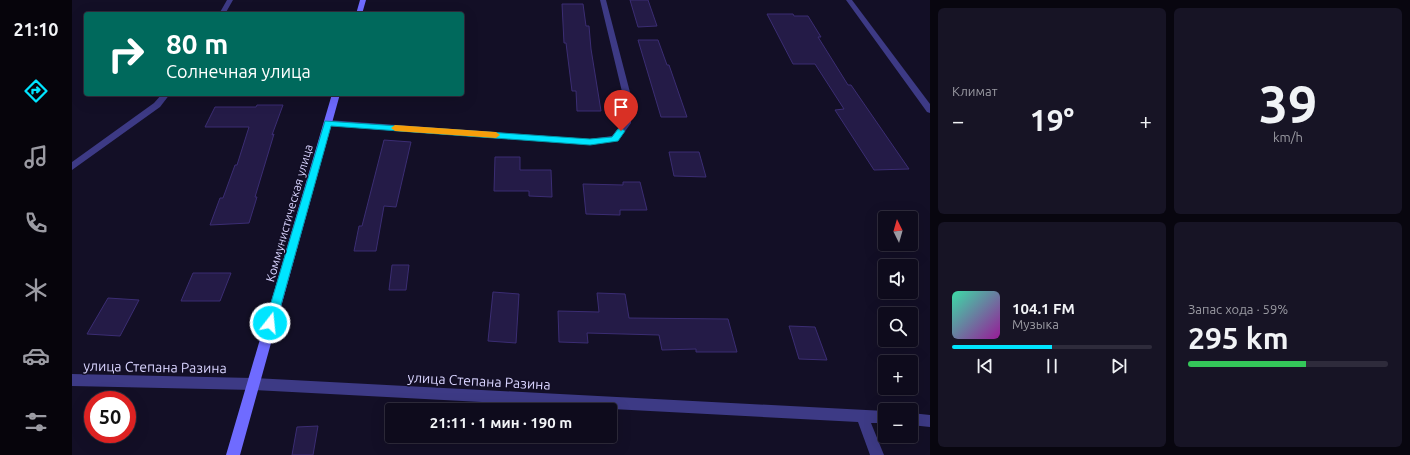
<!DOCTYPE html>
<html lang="ru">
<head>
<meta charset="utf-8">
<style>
	body { margin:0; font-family:Ubuntu,sans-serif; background:#171425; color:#f1f3f6; height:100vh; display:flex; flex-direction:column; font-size:15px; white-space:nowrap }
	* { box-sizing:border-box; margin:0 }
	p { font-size:13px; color:#9b9ba3 }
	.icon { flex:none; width:22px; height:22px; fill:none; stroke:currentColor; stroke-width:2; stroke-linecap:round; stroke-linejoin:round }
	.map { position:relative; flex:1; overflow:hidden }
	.details { display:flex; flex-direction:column; gap:8px; padding:8px; background:#08060f; width:480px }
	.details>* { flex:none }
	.guide { position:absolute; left:12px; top:12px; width:380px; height:84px; border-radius:4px; box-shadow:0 4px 16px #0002,0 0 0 1px #2e2b3b; background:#00695c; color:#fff; overflow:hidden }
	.needle { width:26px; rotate:355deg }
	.fabs { position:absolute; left:806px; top:211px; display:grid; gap:8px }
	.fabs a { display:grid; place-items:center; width:40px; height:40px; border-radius:4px; background:#0e0b1c; box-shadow:0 4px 16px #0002,0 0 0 1px #2e2b3b; font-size:20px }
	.speed { position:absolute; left:12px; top:391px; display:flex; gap:8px; font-size:20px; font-weight:700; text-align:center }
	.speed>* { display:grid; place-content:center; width:52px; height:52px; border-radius:50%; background:#0e0b1c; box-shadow:0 4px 16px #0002,0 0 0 1px #2e2b3b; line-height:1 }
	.speed .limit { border:6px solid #d22; background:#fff; color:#111 }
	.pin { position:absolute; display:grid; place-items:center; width:34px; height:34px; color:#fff; margin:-41px -17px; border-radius:50% 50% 50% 0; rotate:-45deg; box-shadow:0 0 4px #0007 }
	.pin .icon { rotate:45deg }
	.me { position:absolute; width:44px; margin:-22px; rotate:16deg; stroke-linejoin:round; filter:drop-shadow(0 0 3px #0008) }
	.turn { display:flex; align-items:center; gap:14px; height:84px; padding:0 16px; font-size:18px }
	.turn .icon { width:52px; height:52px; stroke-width:2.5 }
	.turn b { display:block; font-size:28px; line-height:34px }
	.big { font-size:30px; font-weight:700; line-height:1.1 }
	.details .tile { flex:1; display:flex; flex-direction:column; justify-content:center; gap:6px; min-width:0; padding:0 14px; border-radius:6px; background:#171425 }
	.details .dial { align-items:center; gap:0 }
	.dial b { font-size:52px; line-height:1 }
	.song { display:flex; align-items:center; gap:12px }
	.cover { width:48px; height:48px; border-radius:6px; background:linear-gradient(135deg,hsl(160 70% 55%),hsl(300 70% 35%)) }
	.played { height:4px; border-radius:2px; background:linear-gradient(90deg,#00e5ff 50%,#2e2b3b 50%) }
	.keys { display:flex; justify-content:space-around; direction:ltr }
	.heat { display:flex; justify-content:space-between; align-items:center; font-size:22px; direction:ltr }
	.charge { height:6px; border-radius:3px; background:linear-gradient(90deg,#34c759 59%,#2e2b3b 0) }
	.details .tiles { flex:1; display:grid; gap:8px; grid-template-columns:repeat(2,1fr) }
	.trip { position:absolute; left:313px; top:403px; width:232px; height:40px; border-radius:4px; background:#0e0b1c; box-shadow:0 4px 16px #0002,0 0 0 1px #2e2b3b; font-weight:700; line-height:40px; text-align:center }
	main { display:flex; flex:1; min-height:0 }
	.menu { display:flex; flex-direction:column; width:72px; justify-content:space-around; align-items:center; background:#06040b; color:#9b9ba3 }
	.menu .icon { width:28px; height:28px }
	.menu .selected { color:#00e5ff }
	.menu b { font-size:18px; color:#f1f3f6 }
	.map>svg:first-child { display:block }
</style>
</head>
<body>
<main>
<nav class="menu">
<b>21:10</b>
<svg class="icon selected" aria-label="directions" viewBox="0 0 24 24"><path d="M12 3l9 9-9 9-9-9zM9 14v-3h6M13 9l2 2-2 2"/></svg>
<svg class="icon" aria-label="music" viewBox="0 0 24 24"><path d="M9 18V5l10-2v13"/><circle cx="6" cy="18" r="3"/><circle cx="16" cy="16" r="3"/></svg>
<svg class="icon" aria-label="phone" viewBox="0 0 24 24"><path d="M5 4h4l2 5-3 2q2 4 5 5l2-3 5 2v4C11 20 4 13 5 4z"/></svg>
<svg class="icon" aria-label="climate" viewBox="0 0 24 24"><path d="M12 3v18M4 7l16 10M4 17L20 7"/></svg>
<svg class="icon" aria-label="car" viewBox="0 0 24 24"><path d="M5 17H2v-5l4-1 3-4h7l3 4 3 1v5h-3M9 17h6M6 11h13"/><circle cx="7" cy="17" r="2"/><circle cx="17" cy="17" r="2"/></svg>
<svg class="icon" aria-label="filters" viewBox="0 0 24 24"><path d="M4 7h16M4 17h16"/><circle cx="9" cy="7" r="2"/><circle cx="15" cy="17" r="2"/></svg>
</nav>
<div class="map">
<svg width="858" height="455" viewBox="0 0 858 455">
	<rect width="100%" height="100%" fill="#130f26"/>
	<path fill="#241b47" stroke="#3b2d73" d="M 558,0 L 576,0 L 585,26 L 566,27 Z
		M 490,4 L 511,4 L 514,26 L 517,26 L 519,49 L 529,111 L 505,111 L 504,91 L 500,91 L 494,43 L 492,43 Z
		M 695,14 L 721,14 L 722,16 L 736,16 L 749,37 L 746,37 L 776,85 L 779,85 L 837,169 L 802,170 L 763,110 L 772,109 L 743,64 L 721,64 Z
		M 566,40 L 586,40 L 595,65 L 597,65 L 615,117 L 589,117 Z
		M 185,105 L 211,105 L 200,135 L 202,134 L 183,197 L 185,197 L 177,223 L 138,225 L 148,198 L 151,198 L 163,165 L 165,165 L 177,127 L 133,127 L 143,107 L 184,107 Z
		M 312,140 L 339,142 L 324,207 L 312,206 L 304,251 L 282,251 L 287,226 L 290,226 Z
		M 597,152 L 627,152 L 634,177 L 602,176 Z
		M 423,157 L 448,157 L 448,170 L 479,170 L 480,197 L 457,196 L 457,191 L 422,191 Z
		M 551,182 L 568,182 L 575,210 L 548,210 L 548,215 L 514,214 L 511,184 L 551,185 Z
		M 320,265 L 337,265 L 334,290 L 317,290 Z
		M 121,273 L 159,273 L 148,301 L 109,301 Z
		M 421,292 L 447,294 L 444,343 L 416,341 Z
		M 525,293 L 553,294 L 557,318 L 656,319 L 665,352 L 624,352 L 624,349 L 590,350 L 587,335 L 515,333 L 516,343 L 487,342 L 486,311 L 527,312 Z
		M 36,298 L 67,300 L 48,336 L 15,334 Z
		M 717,326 L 743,327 L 755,360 L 727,359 Z
		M 246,426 L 241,455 L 220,455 L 225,427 Z"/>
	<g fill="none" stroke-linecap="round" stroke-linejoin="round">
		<path fill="#3d3a85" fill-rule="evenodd" d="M 155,0 L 161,0 L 153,14 L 147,14 Z
			M 528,0 L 534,0 L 560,100 L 559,123 L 546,141 L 517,145 L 256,126 L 252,123 L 256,120 L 517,139 L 540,136 L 551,122 L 552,100 Z
			M 774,0 L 780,0 L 858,104 L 858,113 L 855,112 Z
			M 90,94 L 98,94 L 88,107 L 0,170 L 0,162 L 82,103 Z
			M 0,374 L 181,378 L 813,411 L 813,423 L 799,423 L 812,455 L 798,455 L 786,422 L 181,390 L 0,386 Z
			M 839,413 L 858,415 L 858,427 L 839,425 Z"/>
		<path fill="#6f6bff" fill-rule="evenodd" d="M 288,0 L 294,0 L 290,14 L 284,14 Z
			M 260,94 L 268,94 L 168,455 L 154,455 Z"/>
	</g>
	<path fill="#00e5ff" stroke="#0095a6" d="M 253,121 L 518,139 L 540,137 L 546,129 L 549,128 L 553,131 L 546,141 L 518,145 L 259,126 L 204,323 L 202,327 L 198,328 L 195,327 L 193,323 Z"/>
	<path fill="#f59e0b" d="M 323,125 L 424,132 L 428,135 L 424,138 L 323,131 L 319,128 Z"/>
	<g text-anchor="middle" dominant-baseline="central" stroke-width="3" stroke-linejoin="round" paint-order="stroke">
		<g font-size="12" fill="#d9d4ff" stroke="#130f26">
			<text transform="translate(217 213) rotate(-74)">Коммунистическая улица</text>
		</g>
		<g font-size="14" fill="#d9d4ff" stroke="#130f26">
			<text transform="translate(83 367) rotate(1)">улица Степана Разина</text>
			<text transform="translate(407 381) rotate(3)">улица Степана Разина</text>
		</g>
	</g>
</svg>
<div class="fabs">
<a><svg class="needle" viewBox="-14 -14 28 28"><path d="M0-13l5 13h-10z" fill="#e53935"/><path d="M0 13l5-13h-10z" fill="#9b9ba3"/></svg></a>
<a><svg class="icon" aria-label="sound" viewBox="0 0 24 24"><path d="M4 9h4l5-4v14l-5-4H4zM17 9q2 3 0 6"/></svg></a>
<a><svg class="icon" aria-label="search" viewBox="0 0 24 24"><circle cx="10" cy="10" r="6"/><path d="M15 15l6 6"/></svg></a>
<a>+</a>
<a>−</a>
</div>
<div class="speed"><div class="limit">50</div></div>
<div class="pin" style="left:549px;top:131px;background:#d93025"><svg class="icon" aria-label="arrive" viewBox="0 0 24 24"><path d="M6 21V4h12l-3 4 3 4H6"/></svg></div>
<svg class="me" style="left:198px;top:323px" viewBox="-20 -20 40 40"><circle r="17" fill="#00e5ff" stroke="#fff" stroke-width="3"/><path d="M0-11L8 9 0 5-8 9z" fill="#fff"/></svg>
<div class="trip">21:11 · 1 мин · 190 m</div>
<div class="guide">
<div class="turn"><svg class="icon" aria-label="right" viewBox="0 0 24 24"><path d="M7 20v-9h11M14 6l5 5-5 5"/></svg><div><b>80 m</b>Солнечная улица</div></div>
</div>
</div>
<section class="details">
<div class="tiles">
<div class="tile"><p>Климат</p>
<div class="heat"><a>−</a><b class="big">19°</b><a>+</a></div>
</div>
<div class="tile dial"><b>39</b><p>km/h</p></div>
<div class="tile">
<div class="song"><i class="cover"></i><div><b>104.1 FM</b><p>Музыка</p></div></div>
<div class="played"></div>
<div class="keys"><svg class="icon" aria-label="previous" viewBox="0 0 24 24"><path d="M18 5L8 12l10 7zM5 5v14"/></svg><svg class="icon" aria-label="pause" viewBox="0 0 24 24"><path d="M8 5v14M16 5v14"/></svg><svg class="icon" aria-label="next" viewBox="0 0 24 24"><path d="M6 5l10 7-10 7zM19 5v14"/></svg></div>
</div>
<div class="tile"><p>Запас хода · 59%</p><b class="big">295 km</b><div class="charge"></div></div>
</div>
</section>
</main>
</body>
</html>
